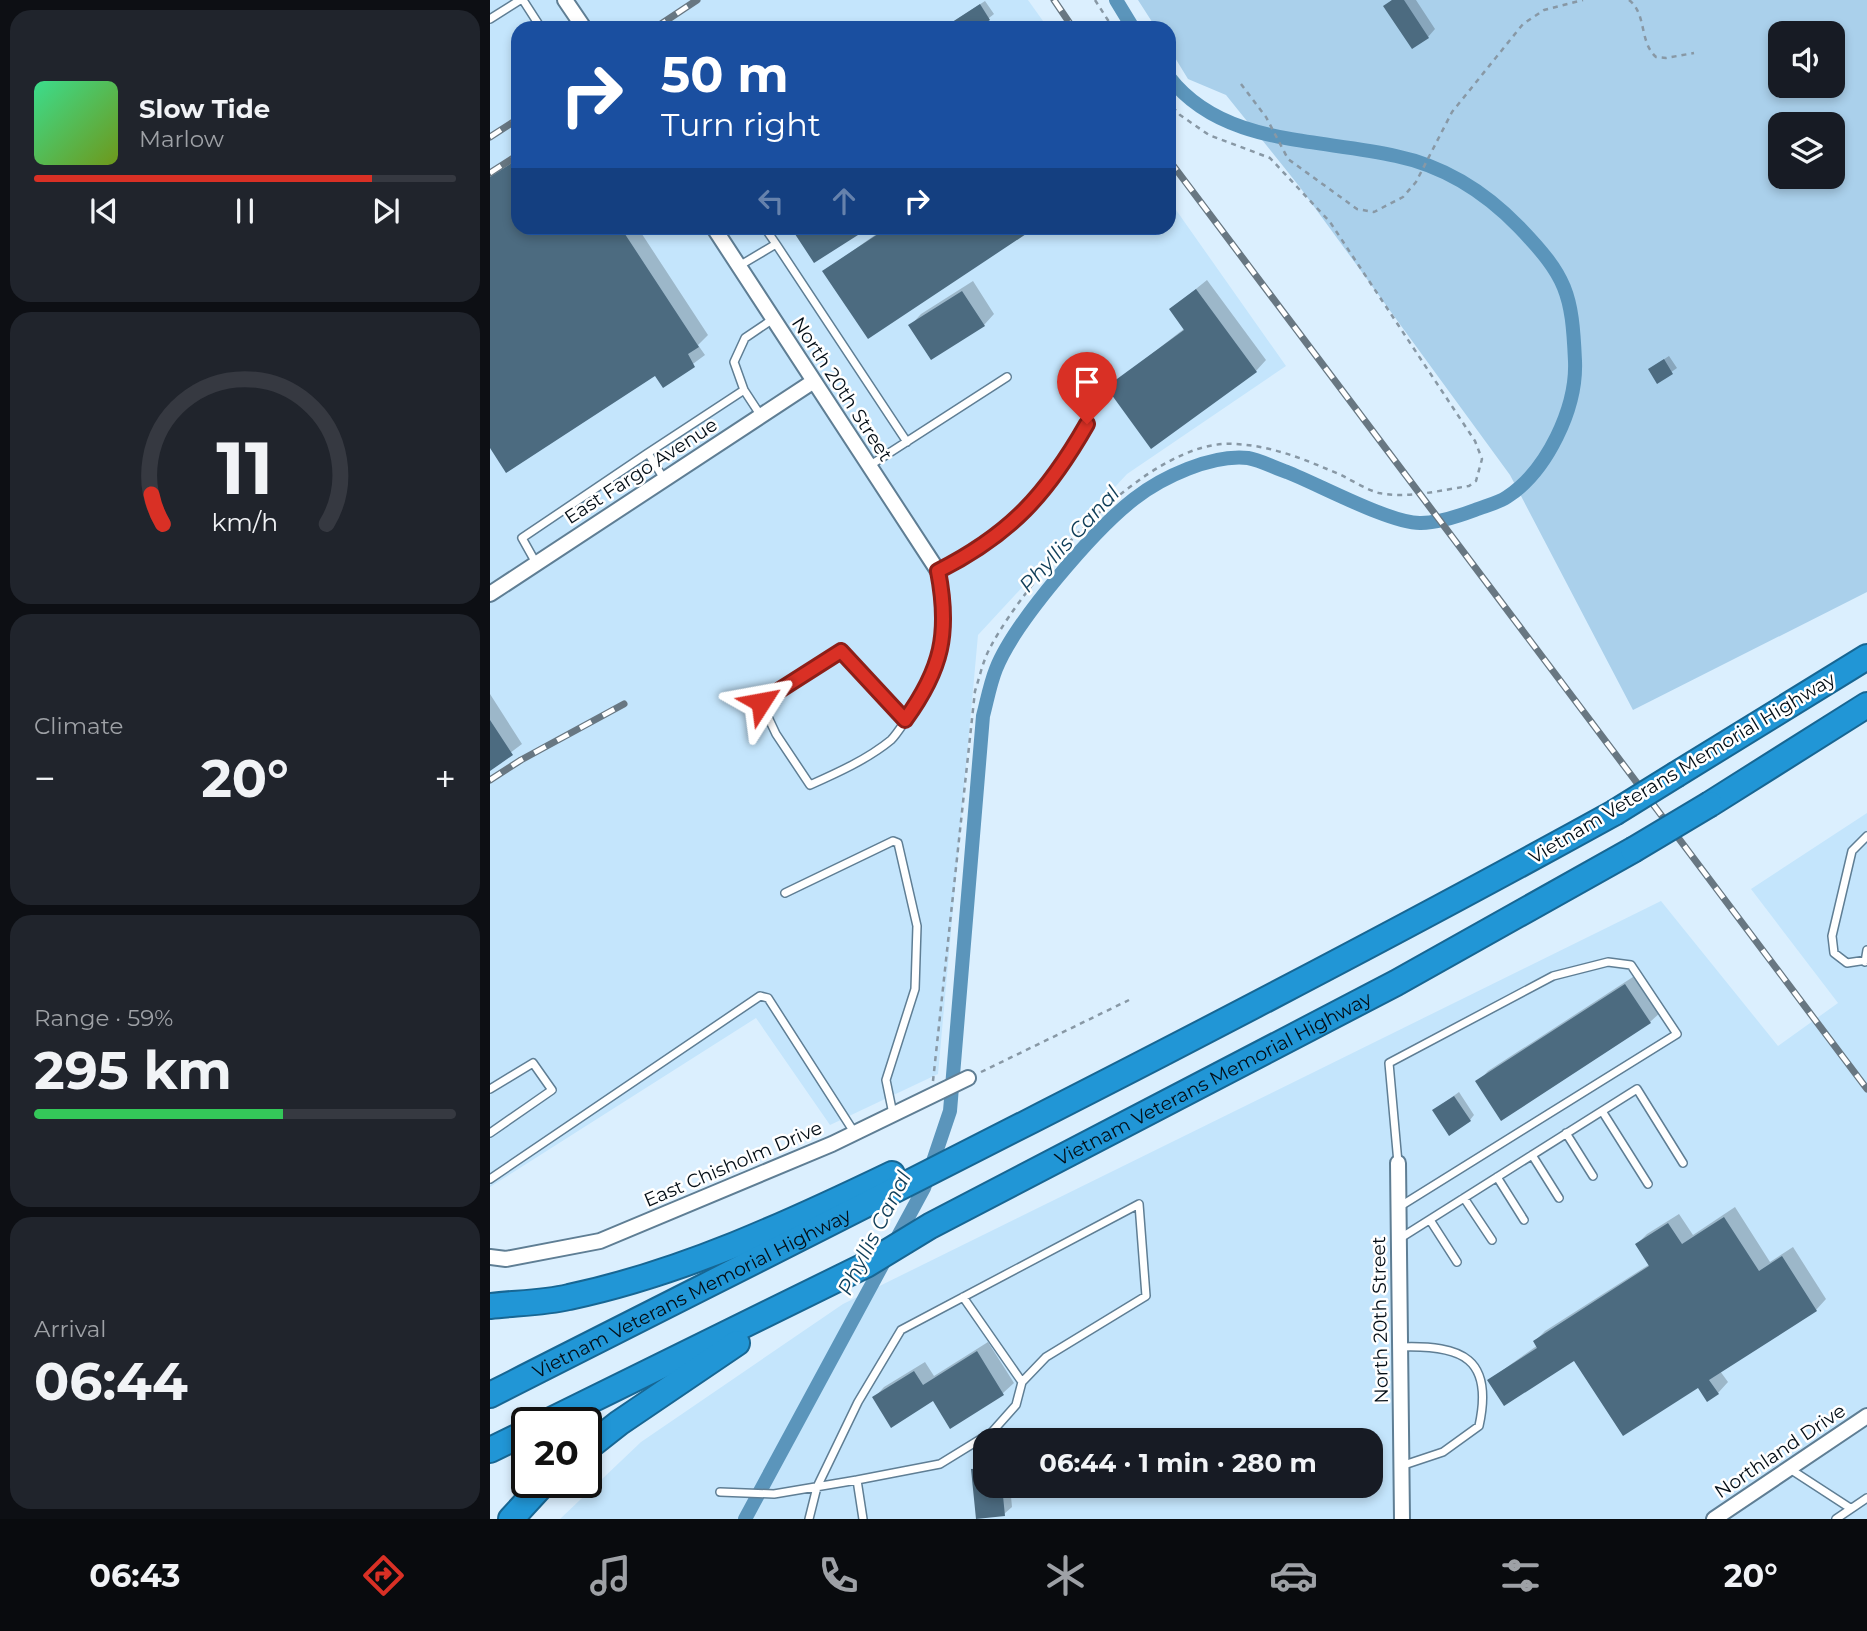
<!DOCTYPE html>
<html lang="en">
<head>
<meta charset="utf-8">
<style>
	body { margin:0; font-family:Montserrat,sans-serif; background:#20242c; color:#f1f3f6; height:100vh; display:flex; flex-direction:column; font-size:26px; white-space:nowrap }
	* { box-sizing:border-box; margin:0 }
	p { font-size:23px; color:#9ea1a6 }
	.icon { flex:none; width:38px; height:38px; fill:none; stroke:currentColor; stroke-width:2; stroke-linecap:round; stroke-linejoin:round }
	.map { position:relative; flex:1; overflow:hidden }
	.sheet { display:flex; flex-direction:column; gap:10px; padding:10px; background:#0d0f14; width:490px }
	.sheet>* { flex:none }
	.banner { position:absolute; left:21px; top:21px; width:665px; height:214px; border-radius:21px; box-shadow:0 4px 10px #0003; background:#1a4fa0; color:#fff; overflow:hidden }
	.controls { position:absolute; left:1278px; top:21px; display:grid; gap:14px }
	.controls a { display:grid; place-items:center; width:77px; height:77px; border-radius:14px; background:#171b24; box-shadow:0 4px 10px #0003; font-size:35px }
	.speed { position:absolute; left:21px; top:1407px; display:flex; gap:14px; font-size:35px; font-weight:700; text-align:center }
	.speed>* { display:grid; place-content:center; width:91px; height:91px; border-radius:50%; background:#171b24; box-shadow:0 4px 10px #0003; line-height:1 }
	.speed .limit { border:4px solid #111; border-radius:10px; background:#fff; color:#111 }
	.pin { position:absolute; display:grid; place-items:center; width:60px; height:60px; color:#fff; margin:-72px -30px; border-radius:50% 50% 50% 0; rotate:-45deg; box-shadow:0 0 7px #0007 }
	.pin .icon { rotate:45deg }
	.me { position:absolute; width:77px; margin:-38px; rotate:56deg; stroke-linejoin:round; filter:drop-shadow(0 0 5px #0008) }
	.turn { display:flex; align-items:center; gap:24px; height:147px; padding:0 35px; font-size:32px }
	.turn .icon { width:91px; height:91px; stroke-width:2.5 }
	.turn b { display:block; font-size:49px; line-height:60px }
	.lanes { display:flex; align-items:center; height:66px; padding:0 35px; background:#0003; justify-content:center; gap:35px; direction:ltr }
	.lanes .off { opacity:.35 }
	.big { font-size:52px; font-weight:700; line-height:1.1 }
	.sheet .tile { flex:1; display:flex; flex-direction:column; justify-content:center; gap:10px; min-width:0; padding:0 24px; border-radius:21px; background:#20242c }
	.sheet .dial { align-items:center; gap:0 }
	.dial svg { height:182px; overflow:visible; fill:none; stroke:#363941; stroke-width:7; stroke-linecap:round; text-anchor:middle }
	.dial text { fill:#f1f3f6; stroke:none }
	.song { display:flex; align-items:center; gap:21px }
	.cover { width:84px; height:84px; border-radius:10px; background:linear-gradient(135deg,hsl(150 70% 55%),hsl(80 70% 35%)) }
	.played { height:7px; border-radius:4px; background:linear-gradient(90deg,#d93025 80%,#363941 80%) }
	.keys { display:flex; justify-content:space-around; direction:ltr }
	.heat { display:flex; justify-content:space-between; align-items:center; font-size:38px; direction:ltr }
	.charge { height:10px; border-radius:5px; background:linear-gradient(90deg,#34c759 59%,#363941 0) }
	.trip { position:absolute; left:483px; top:1428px; width:410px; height:70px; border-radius:21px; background:#171b24; box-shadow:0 4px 10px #0003; font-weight:700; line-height:70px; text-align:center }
	.tabs { display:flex; height:112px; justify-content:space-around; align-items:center; background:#090b0e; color:#9ea1a6 }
	.tabs .icon { width:49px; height:49px }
	.tabs .selected { color:#d93025 }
	.tabs b { font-size:32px; color:#f1f3f6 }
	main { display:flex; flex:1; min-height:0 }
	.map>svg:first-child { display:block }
</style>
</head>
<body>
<main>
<section class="sheet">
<div class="tile">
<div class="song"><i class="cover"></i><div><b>Slow Tide</b><p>Marlow</p></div></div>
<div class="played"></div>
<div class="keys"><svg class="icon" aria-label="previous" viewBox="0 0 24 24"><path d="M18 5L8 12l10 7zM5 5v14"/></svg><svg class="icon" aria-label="pause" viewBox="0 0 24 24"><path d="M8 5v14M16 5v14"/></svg><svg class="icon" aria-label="next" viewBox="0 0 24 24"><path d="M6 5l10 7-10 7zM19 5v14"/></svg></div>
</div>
<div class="tile dial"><svg viewBox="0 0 100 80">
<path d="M14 69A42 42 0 1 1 86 69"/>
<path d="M14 69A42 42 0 0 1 9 56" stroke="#d93025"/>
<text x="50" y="56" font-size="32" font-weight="700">11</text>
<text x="50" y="72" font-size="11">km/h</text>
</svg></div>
<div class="tile"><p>Climate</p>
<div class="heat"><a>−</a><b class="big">20°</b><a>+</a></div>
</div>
<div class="tile"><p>Range · 59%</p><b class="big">295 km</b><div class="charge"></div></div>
<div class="tile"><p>Arrival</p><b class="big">06:44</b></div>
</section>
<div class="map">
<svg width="1377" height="1519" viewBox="0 0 1377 1519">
	<rect width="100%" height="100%" fill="#dbeffe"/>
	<path fill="#c4e5fc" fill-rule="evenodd" d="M 0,0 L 538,0 L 558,28 L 28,28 L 28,228 L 679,228 L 679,200 L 796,366 L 637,474 L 488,635 L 448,1074 L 340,1125 L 266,1018 L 0,1187 Z
		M 1377,813 L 1377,1519 L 70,1519 L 151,1442 L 353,1304 L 1171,901 L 1288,1046 L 1348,1003 L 1261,889 ZM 495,1440 L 880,1440 L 880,1486 L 495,1486 Z"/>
	<path fill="#aad0eb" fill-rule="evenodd" d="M 648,0 L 1377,0 L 1377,592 L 1143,710 L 1020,475 L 809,186 L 736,95 L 698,79 L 679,48 L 679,28 L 666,28 ZM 1290,33 L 1342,33 L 1342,86 L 1290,86 ZM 1290,124 L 1342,124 L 1342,177 L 1290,177 Z"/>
	<path fill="#0003" d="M 902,0 L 926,0 L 945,29 L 938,37 L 895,6 Z
		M 495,1 L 504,14 L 499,18 L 485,28 L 461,23 Z
		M 28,157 L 28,228 L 148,228 L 218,335 L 208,345 L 215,355 L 173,386 L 165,374 L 0,445 L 0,175 Z
		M 303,228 L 376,228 L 325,261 Z
		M 395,228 L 542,228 L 378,337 L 334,271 Z
		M 717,280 L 776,360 L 766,371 L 618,388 L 695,328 L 681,309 Z
		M 483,281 L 504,314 L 494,325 L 421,325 L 431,314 Z
		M 1179,356 L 1187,368 L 1167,382 L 1165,365 Z
		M 0,694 L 32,744 L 0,768 Z
		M 1146,975 L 1171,1012 L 1160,1022 L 988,1082 L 998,1071 Z
		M 969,1092 L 984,1115 L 980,1120 L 944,1110 Z
		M 1245,1207 L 1280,1262 L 1303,1247 L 1336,1299 L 1326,1310 L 1230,1371 L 1238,1382 L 1228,1393 L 1209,1385 L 1085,1358 L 999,1380 L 1048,1345 L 1045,1341 L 1055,1331 L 1160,1264 L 1147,1244 L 1157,1234 L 1189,1214 L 1203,1235 Z
		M 498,1342 L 524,1383 L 513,1393 L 461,1426 L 444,1399 L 384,1398 L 394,1387 L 435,1362 L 444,1376 Z
		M 490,1462 L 495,1462 L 495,1486 L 520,1486 L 522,1507 L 514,1514 L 482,1470 Z
		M 784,1486 L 863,1486 L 858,1491 L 784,1492 Z"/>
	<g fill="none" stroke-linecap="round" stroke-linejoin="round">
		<path stroke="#5b95bb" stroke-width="14" d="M 626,0 L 643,28
			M 255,1519 L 434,1188 L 460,1111 L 493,716 C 497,701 500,684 506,669 C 524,623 604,530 644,499 C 672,477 722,454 758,458 C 770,460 785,468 797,472 C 828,484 901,524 931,523 C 949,523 969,516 985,510 C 995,506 1008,503 1017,497 C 1057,471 1087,408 1085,361 C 1082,293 1077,277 1029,227 C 995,192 954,166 906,156 C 828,138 732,146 679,77"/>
	</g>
	<path fill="#4c6b80" d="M 902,0 L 914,0 L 939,38 L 922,49 L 893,6 Z
		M 490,4 L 500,20 L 488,28 L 453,28 Z
		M 28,159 L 28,228 L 131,228 L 209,347 L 198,354 L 205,367 L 173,388 L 165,376 L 16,473 L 0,448 L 0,177 Z
		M 301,228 L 379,228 L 324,263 Z
		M 397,228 L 545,228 L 378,339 L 332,271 Z
		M 706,289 L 767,372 L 661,449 L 616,387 L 694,330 L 679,309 Z
		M 472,291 L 495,326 L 441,360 L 418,325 Z
		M 1174,359 L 1183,374 L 1167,384 L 1158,369 Z
		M 0,720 L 23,755 L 0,771 Z
		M 1135,984 L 1161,1023 L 1011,1121 L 985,1081 Z
		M 964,1096 L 981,1121 L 959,1136 L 942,1110 Z
		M 1234,1217 L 1269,1271 L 1292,1256 L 1327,1311 L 1219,1380 L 1229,1394 L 1217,1402 L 1208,1388 L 1133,1436 L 1084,1361 L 1014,1406 L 997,1380 L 1047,1348 L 1043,1341 L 1159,1266 L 1145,1244 L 1178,1223 L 1192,1244 Z
		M 487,1351 L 514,1395 L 460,1429 L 443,1401 L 401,1428 L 382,1397 L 424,1371 L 433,1385 Z
		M 495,1468 L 495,1486 L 512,1486 L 515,1516 L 486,1519 L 481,1469 Z
		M 782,1486 L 858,1486 L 858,1493 L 782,1494 Z"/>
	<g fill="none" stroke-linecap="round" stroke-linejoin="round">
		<g stroke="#5f7e94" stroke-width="10">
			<path id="service" d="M 33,0 L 51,28
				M 0,19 L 30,0
				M 275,228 L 286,244
				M 249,266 L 286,244 L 417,442
				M 254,390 L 244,362 L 255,338 L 283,319
				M 379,466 L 517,377
				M 174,479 L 158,453 L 254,390 L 271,416
				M 46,563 L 32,538 L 158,453
				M 415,720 L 351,651 L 271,702 L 286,734 L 320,785 C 347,773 378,759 401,740 C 408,733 414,722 420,714 C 453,667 459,626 448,571 L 514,532 L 571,469 L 597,424
				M 1377,836 L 1362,851 L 1342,936 L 1344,953 L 1357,963 L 1377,960
				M 295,893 L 403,841 L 408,843 L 427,926 L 425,989 L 396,1080 L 403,1114
				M 1375,962 L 1377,950
				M 0,1089 L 43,1063 L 62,1090 L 0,1133
				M 1112,1111 L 1158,1184
				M 1076,1133 L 1103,1176
				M 1042,1155 L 1069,1198
				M 908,1163 L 899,1063 L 1063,976 L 1118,962 L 1141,965 L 1187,1034 L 909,1207
				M 1007,1177 L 1034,1220
				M 0,1179 L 270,996 L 278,998 L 364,1132
				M 974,1198 L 1002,1240
				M 940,1220 L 967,1262
				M 909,1239 L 1147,1089 L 1193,1163
				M 473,1297 L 532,1382
				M 911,1347 C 972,1345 1004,1358 989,1426 L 953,1452 L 911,1466
				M 1300,1469 L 1360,1508
				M 230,1492 L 284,1494 L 367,1480 L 373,1519
				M 319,1519 L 327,1487 L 368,1402 L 411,1330 L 649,1204 L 656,1296 L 556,1357 L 532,1382 L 526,1405 L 502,1432 L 450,1464 L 367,1480
				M 1346,1519 L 1377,1498"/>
		</g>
		<g stroke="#5f7e94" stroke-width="18">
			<path id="minor" d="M 75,0 L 94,28
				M 224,228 L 448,571
				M 0,594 L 324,381
				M 908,1163 L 912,1519
				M 0,1257 L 16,1259 L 110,1241 L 342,1144 L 478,1078
				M 1224,1519 L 1377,1416"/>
		</g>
		<g stroke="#176693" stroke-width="28">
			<g id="motorway">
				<path d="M 1187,774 L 1377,657"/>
				<path d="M 1220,804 L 1377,705"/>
				<path d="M 0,1306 C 26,1303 54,1303 79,1297 C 192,1273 300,1223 402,1174"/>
				<path id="s1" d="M 0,1395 C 376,1204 754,1017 1124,813"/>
				<path id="s2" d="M 55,1423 L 376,1265 L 440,1226 L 906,983 L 1143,850"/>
				<path d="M 96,1449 L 129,1423 L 247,1343"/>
				<path d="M 0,1450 L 37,1432"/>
				<path d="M 21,1519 L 55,1482"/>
			</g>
		</g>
		<path stroke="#8898a5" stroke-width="2.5" stroke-dasharray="5 5" stroke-linecap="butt" d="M 605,0 L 623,28
			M 1139,0 C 1157,14 1149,42 1166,57 L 1176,58 L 1204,53
			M 751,84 L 776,117 L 798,159 L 867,209 L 884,212 L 913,197 L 926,182 L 962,112 L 1033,24 L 1054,10 L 1093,0
			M 491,1072 L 639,1000
			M 443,1081 L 485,691 C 490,676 493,660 501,646 C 538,577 660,437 745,444 C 784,446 816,460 851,475 C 863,481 877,490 889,493 C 917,499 952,490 979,486 L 986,481 L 992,459 L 985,441 L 840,222 L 780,158 L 719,135 L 690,115 L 679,103"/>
		<use href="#service" stroke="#fff" stroke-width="7"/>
		<use href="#minor" stroke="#fff" stroke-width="14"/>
		<use href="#motorway" stroke="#2196d6" stroke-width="24"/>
		<g stroke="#687782" stroke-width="7">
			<path id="rail" d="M 564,0 L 583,28
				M 165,28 L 207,0
				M 0,137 L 28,119
				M 679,160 L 1377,1089
				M 0,173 L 28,155
				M 0,780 L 31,760 L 134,704"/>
		</g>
		<use href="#rail" stroke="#fff" stroke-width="4.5" stroke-dasharray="13" stroke-linecap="butt"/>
		<g stroke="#176693" stroke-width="28" stroke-linecap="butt">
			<path id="motorway-bridge" d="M 1124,813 L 1187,774
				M 1143,850 L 1220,804"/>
		</g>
		<use href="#motorway-bridge" stroke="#2196d6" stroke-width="24"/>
	</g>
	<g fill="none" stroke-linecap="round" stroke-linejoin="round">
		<g stroke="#8d1f18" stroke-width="18">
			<path id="route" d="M 271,702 L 351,651 L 415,720 C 452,669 460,633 448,571 C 521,534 557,494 597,424"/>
		</g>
		<use href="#route" stroke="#d93025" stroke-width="12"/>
	</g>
	<g text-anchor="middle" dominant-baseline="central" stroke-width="5" stroke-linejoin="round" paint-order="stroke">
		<g font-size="19" fill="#040e16" stroke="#fff">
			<text transform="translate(352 389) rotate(57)">North 20th Street</text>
			<text transform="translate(151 471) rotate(-33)">East Fargo Avenue</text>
			<text transform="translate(1192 768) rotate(-31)">Vietnam Veterans Memorial Highway</text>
			<text stroke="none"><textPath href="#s2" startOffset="752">Vietnam Veterans Memorial Highway</textPath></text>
			<text transform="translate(243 1164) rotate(-23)">East Chisholm Drive</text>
			<text stroke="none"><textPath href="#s1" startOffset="226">Vietnam Veterans Memorial Highway</textPath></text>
			<text transform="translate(890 1320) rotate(-91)">North 20th Street</text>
			<text transform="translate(1290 1451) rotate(-34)">Northland Drive</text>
		</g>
		<g font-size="21" font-style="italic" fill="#0e3d58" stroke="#fff">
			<text transform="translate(579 539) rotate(-47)">Phyllis Canal</text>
			<text transform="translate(384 1233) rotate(-63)">Phyllis Canal</text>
		</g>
	</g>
</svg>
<div class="controls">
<a><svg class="icon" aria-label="sound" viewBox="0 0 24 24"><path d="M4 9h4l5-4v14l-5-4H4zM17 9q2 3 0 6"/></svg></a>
<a><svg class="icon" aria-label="layers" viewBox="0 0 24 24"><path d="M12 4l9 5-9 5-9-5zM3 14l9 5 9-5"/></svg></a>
</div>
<div class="speed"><div class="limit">20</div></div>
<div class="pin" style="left:597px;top:424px;background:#d93025"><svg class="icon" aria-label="arrive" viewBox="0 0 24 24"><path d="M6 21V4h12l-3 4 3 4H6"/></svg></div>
<svg class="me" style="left:271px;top:702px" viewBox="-20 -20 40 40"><path d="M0-17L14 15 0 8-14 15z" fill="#d93025" stroke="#fff" stroke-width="4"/></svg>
<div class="trip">06:44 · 1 min · 280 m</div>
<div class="banner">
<div class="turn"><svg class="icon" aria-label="right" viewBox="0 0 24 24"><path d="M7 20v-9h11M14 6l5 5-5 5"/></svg><div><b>50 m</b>Turn right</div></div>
<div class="lanes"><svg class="icon off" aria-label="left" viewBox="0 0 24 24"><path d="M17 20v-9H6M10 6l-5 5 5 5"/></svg><svg class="icon off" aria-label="ahead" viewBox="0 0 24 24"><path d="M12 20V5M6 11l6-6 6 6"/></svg><svg class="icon" aria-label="right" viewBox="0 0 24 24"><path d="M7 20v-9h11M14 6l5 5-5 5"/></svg></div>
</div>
</div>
</main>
<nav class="tabs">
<b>06:43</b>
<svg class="icon selected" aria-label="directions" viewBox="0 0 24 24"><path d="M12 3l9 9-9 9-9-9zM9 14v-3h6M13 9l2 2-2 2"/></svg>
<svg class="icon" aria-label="music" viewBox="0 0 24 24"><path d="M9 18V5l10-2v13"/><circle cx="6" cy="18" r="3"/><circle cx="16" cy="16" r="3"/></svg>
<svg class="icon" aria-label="phone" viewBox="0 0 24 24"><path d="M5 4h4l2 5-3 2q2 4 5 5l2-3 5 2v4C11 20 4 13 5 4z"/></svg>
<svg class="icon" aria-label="climate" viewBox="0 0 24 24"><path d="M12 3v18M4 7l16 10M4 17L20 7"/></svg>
<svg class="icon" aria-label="car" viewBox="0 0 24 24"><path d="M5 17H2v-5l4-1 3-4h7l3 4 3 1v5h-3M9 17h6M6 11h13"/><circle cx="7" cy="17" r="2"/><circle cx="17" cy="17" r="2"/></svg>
<svg class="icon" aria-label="filters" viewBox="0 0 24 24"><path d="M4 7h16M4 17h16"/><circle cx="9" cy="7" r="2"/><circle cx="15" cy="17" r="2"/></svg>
<b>20°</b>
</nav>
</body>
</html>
